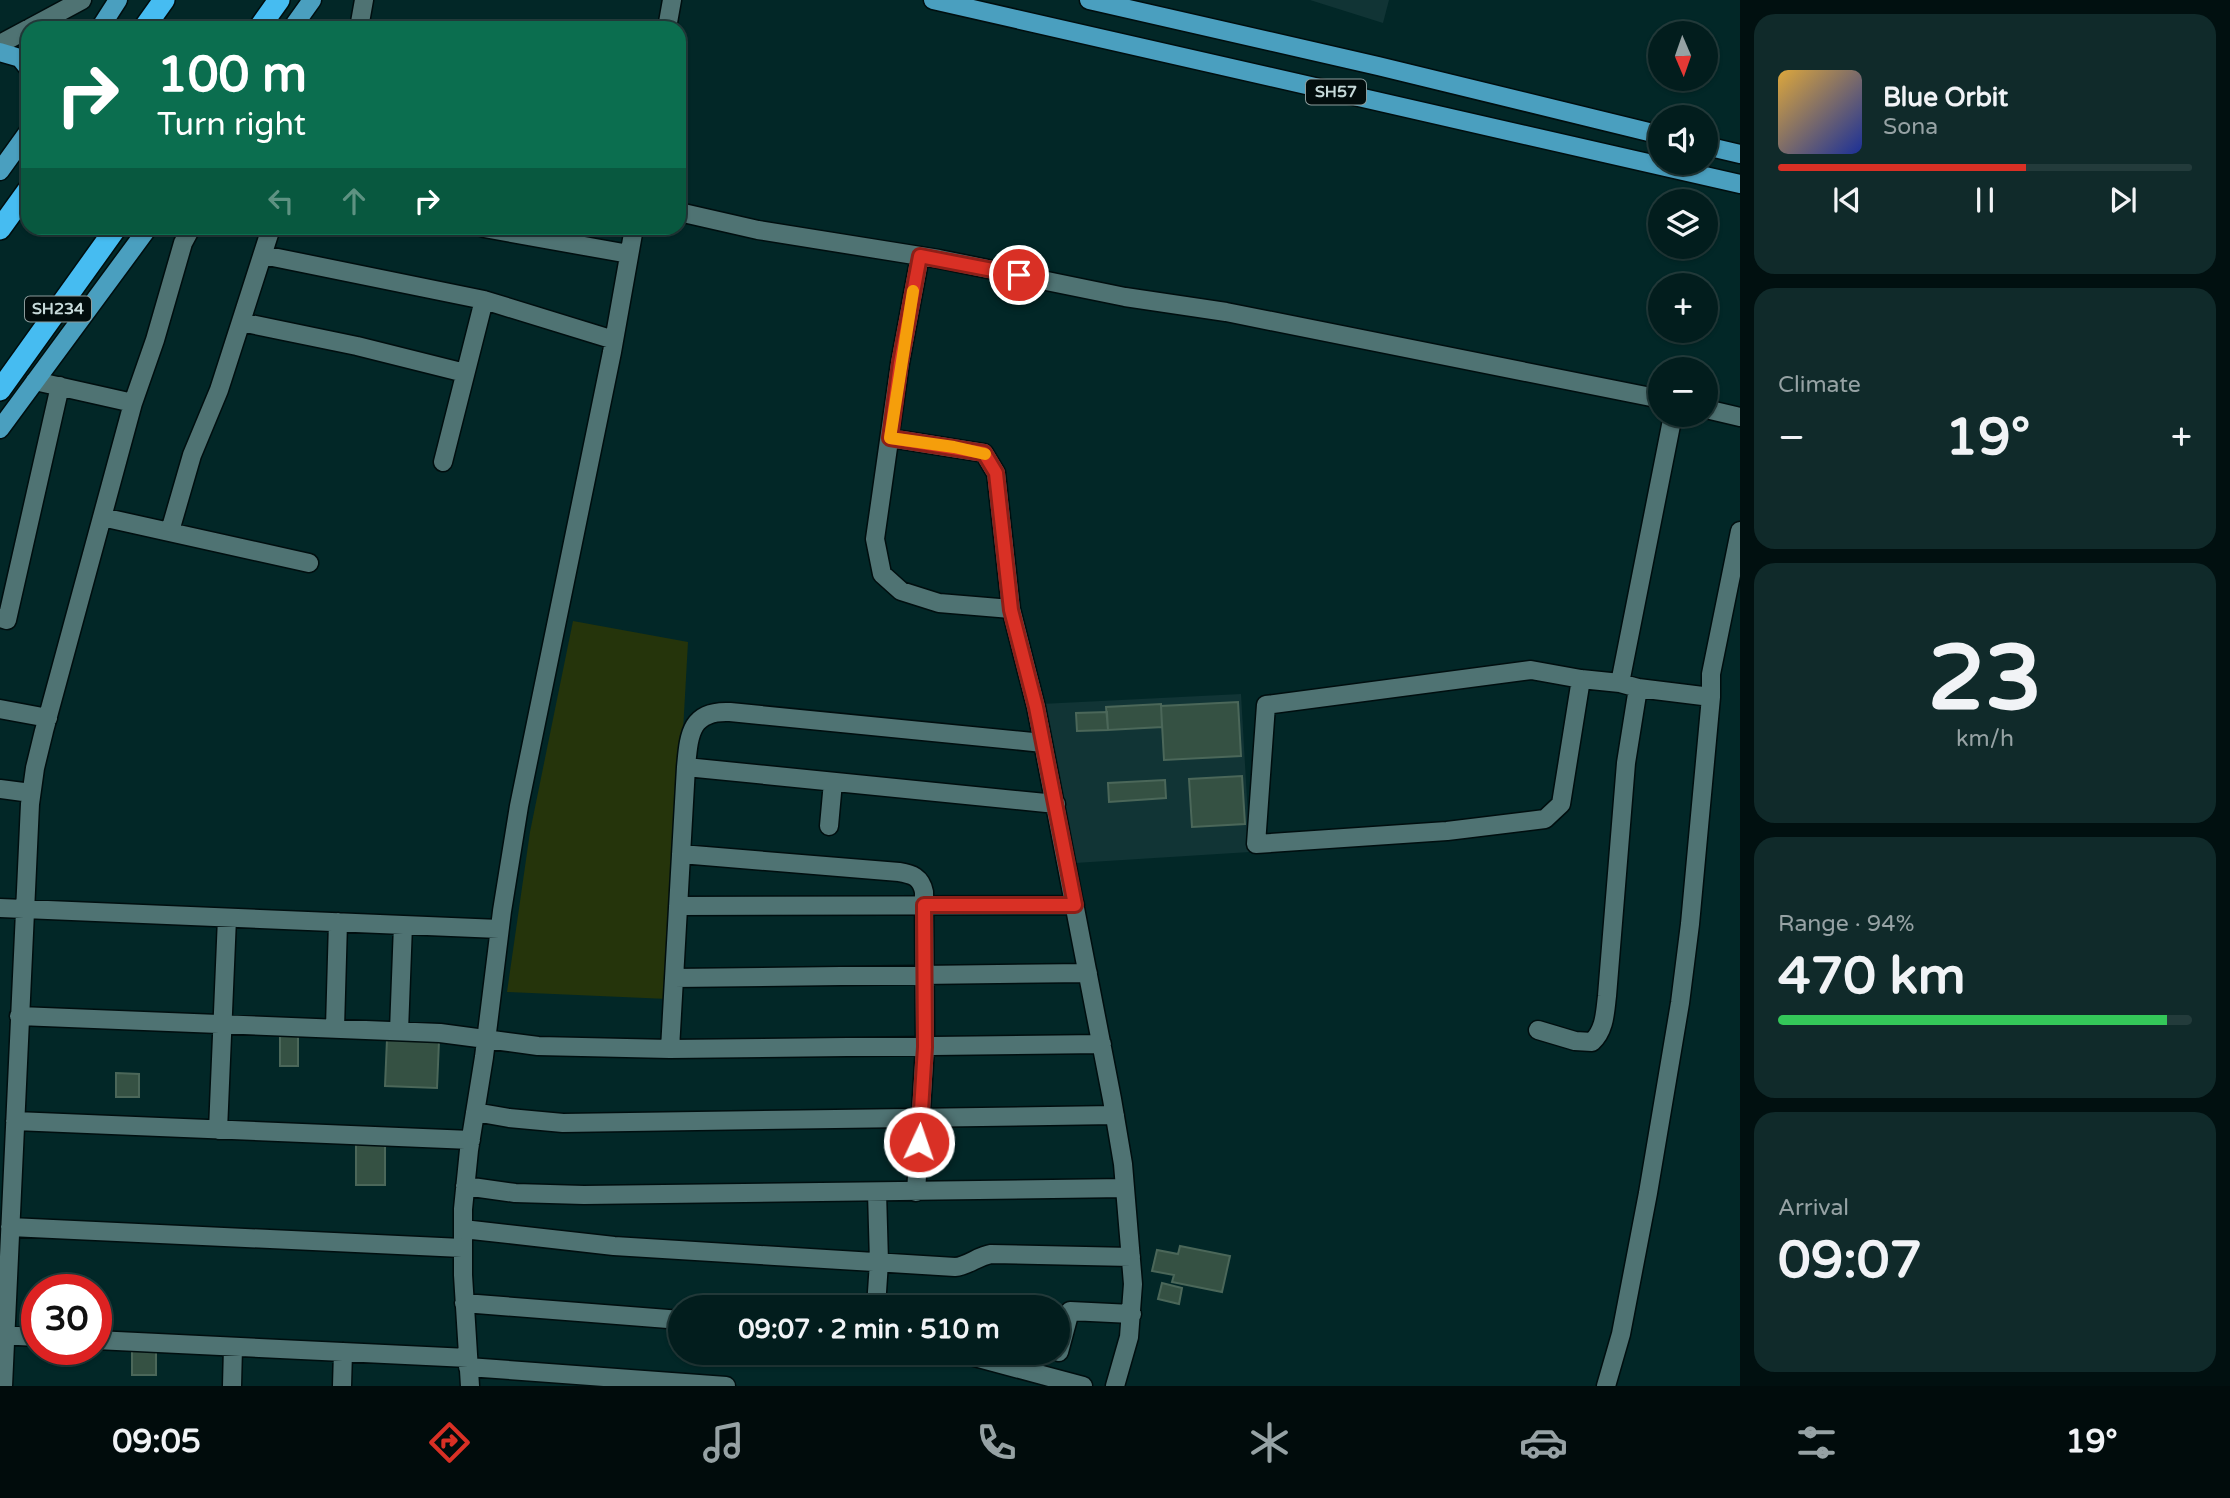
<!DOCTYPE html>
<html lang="en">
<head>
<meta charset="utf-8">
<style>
	body { margin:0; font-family:"Varela Round",sans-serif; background:#102a2a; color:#f1f3f6; height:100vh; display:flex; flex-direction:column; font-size:26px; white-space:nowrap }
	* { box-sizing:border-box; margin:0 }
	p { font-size:23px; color:#96a2a4 }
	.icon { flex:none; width:38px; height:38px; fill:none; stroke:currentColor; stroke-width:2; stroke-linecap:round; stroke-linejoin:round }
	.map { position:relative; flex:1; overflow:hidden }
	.drawer { display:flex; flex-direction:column; gap:14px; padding:14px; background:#011010; width:490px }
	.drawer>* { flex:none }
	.hud { position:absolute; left:21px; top:21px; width:665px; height:214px; border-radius:21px; box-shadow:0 2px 5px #0004,0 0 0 2px #233b3b; background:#0b6e4f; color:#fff; overflow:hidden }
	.needle { width:46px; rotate:178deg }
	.buttons { position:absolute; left:1648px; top:21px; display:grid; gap:14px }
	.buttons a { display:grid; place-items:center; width:70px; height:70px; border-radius:50%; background:#021d1d; box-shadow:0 2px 5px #0004,0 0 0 2px #233b3b; font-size:35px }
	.speed { position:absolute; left:21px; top:1274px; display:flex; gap:14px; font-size:35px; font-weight:700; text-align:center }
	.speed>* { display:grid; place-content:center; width:91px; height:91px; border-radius:50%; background:#021d1d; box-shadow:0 2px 5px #0004,0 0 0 2px #233b3b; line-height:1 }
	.speed .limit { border:10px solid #d22; background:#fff; color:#111 }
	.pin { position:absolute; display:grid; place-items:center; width:60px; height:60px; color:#fff; margin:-30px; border:4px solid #fff; border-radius:50%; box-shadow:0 2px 7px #0007 }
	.me { position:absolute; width:77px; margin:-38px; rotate:3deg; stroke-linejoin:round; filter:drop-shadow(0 0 5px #0008) }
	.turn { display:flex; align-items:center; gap:24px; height:147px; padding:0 21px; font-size:32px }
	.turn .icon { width:91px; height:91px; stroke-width:2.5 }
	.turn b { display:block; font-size:49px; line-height:60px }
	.lanes { display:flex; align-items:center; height:66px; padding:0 21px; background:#0003; justify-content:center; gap:35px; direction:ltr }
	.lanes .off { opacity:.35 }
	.big { font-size:52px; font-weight:700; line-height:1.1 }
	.drawer .widget { flex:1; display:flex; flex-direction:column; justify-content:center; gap:10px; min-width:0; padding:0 24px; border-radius:21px; background:#102a2a }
	.drawer .dial { align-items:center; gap:0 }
	.dial b { font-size:91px; line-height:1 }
	.song { display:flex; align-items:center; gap:21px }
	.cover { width:84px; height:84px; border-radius:10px; background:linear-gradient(135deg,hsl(40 70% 55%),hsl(230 70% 35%)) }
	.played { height:7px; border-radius:4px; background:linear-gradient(90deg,#d93025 60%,#233b3b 60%) }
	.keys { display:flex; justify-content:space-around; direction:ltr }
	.heat { display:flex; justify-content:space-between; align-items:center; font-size:38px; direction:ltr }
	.charge { height:10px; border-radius:5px; background:linear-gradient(90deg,#34c759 94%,#233b3b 0) }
	.trip { position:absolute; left:668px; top:1295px; width:402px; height:70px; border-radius:35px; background:#021d1d; box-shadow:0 2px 5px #0004,0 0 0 2px #233b3b; font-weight:700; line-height:70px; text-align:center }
	.tab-bar { display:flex; height:112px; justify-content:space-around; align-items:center; background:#010c0c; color:#96a2a4 }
	.tab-bar .icon { width:49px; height:49px }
	.tab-bar .selected { color:#d93025 }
	.tab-bar b { font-size:32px; color:#f1f3f6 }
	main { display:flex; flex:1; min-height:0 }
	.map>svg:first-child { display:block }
</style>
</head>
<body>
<main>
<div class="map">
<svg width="1740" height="1386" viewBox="0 0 1740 1386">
	<rect width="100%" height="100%" fill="#022727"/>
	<path fill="#113435" d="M 1310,0 L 1389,0 L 1383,23 Z
		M 1241,694 L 1250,852 L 1075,863 L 1041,704 Z"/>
	<path fill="#25340b" d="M 573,621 L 688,642 L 668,999 L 507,992 L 530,832 Z"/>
	<path fill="#355143" stroke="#4b6759" stroke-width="2" d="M 1238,702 L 1241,756 L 1164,760 L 1161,706 Z
		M 1161,704 L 1162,727 L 1108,730 L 1106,707 Z
		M 1107,712 L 1108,730 L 1077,731 L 1076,713 Z
		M 1242,776 L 1245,824 L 1192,827 L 1189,779 Z
		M 1165,780 L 1166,798 L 1109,802 L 1108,783 Z
		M 280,1036 L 298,1036 L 298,1066 L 280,1066 Z
		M 387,1039 L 439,1041 L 437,1088 L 385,1086 Z
		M 116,1073 L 139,1074 L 139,1097 L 116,1097 Z
		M 356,1141 L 385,1141 L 385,1185 L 356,1185 Z
		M 1180,1246 L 1230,1256 L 1222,1292 L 1172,1282 L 1174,1275 L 1152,1271 L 1157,1250 L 1178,1254 Z
		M 1162,1283 L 1182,1288 L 1179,1304 L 1158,1299 Z
		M 132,1350 L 156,1351 L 156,1375 L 132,1375 Z"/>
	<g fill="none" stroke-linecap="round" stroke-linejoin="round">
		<g stroke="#000e0f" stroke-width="21">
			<path id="minor" d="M 30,28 L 82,0
				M 359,28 L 364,0
				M 667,28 L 672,0
				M 0,44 L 28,29
				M 679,212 L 758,230 L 939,259 L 1125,297 L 1226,312 L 1661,399
				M 484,228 L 629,254
				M 263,255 L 484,300 L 614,340
				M 920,256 L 900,363 L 875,539 L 882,574 L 901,591 L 939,603 L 1011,609
				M 241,322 L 357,346 L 465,373
				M 35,381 L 133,403
				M 1706,409 L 1740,417
				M 890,438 L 984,453 L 996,473 L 1011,609 L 1036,707 L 1112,1099 L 1123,1164 L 1133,1284 L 1129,1337 L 1115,1386
				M 443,462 L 484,300
				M 102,517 L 309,563
				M 170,531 L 192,455 L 219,390 L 271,228
				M 0,618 L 7,620 L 60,386
				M 1581,679 L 1561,804 L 1545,819 L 1447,831 L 1256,844 L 1266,705 L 1531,670 L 1581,679 L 1620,683 L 1638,688 L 1711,697
				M 1620,683 L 1673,415
				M 0,709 L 48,718
				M 686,767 L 1056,804
				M 0,789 L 31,793
				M 829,826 L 833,782
				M 681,854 L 899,872 C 912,874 921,877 924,892 L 925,1047 L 916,1192
				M 678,906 L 1075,905
				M 0,908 L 499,929
				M 674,978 L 1088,973
				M 19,1016 L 440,1033 L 538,1046 L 670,1049 L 1102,1044
				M 335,1028 L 338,922
				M 1538,1030 L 1575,1041 L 1592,1042 C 1605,1030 1605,1012 1607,996 L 1626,763 L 1638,688
				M 399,1031 L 403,925
				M 670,1049 L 686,767 C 689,735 690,710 730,712 L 1043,743
				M 475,1112 L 509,1118 L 563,1123 L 1115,1115
				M 15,1121 L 471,1140
				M 218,1130 L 227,918
				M 465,1186 L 515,1193 L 584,1195 L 1125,1188
				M 10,1227 L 462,1248
				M 463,1229 L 614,1246 L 955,1267 C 968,1266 978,1256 991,1254 L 1131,1257
				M 464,1303 L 681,1320
				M 876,1307 L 879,1262 L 877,1192
				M 0,1335 L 37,1337
				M 96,1340 L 468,1358
				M 1059,1352 L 1070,1311 L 1132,1314
				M 960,1353 L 1083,1386
				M 468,1367 L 726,1386
				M 3,1386 L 30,804 L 35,768 L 44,731 L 133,403 L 155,340 L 183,243 L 191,228
				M 232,1386 L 233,1347
				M 342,1386 L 343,1352
				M 470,1386 L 463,1275 L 463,1209 L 469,1150 L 484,1057 L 502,911 L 519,806 L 612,352 L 634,228
				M 1606,1386 L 1621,1334 L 1648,1193 L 1680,1003 L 1690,924 L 1711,697 L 1711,674 L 1740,531"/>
		</g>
		<g stroke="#000e0f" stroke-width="21">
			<path id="primary" d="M 933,0 L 1740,184
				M 1089,0 L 1378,66 L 1661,135
				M 100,28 L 118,0
				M 292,28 L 312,0
				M 0,52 L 20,58 L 28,68
				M 1706,146 L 1740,154
				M 0,171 L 28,132
				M 0,429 L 148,228"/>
		</g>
		<g stroke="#000e0f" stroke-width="24">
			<path id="motorway" d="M 144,28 L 164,0
				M 259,28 L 279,0
				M 0,229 L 28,190
				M 0,390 L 116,228"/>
		</g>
		<use href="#minor" stroke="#4f7373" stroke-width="18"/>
		<use href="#primary" stroke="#4a9fbf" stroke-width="18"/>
		<use href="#motorway" stroke="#46bcf1" stroke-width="21"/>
	</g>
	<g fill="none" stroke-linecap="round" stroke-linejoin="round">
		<g stroke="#8d1f18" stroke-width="18">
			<path id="route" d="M 919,1142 L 925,1047 L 924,905 L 1075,905 L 1036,707 L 1011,610 L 996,473 L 984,453 L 890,438 L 900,363 L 920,256 L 1019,275"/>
		</g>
		<use href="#route" stroke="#d93025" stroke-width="12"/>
		<path stroke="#f59e0b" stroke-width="12" d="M 913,291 L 890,438 L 954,447 L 985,454"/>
	</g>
	<g text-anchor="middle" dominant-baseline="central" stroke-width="7" stroke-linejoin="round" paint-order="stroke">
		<g fill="#020d0d" stroke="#8c9c9c" stroke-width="2">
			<rect x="1306" y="79.5" width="60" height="25" rx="5"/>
			<rect x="25" y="296.5" width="66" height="25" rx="5"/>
		</g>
		<g font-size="16" font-weight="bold" fill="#c7dada">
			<text x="1336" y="92">SH57</text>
			<text x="58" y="309">SH234</text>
		</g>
	</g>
</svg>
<div class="buttons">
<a><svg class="needle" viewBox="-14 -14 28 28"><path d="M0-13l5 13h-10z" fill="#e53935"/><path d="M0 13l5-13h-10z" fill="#96a2a4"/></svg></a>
<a><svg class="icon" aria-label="sound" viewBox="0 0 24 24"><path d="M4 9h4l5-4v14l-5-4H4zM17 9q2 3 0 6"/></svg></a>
<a><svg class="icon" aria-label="layers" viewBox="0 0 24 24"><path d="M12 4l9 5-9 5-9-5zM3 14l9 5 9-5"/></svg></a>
<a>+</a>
<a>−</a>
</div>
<div class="speed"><div class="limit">30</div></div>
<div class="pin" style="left:1019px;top:275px;background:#d93025"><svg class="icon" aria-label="arrive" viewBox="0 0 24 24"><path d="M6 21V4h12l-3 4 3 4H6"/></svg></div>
<svg class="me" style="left:919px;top:1142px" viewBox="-20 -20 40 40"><circle r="17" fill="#d93025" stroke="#fff" stroke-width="3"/><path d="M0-11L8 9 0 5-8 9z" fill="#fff"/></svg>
<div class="trip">09:07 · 2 min · 510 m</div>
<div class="hud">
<div class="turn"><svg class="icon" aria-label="right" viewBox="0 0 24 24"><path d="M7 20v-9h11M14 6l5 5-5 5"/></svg><div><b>100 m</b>Turn right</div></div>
<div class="lanes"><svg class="icon off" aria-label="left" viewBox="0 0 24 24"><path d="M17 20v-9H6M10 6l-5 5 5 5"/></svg><svg class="icon off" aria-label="ahead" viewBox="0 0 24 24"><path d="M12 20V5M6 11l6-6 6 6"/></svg><svg class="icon" aria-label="right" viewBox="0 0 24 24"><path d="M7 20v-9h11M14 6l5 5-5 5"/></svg></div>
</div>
</div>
<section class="drawer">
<div class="widget">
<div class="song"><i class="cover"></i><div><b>Blue Orbit</b><p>Sona</p></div></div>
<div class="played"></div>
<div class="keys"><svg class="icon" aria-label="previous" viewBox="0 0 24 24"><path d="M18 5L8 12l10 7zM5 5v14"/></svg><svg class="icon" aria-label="pause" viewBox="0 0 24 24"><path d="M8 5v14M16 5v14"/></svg><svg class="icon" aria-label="next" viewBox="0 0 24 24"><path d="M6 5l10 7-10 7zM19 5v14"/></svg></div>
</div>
<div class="widget"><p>Climate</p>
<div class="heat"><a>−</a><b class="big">19°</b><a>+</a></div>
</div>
<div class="widget dial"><b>23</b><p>km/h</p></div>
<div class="widget"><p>Range · 94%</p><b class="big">470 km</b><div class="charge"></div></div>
<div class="widget"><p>Arrival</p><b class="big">09:07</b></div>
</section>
</main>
<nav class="tab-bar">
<b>09:05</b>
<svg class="icon selected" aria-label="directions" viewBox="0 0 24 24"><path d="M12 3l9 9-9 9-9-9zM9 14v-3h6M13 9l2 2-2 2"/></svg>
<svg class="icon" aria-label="music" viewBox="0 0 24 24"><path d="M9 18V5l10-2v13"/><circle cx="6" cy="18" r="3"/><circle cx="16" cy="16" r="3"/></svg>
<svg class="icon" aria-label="phone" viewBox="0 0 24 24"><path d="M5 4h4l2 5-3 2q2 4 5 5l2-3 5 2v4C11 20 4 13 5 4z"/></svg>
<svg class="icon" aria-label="climate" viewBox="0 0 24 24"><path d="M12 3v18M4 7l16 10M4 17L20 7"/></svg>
<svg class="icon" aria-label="car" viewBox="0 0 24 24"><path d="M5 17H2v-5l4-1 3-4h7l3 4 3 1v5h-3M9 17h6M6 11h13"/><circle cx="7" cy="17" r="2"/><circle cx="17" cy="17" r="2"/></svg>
<svg class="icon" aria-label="filters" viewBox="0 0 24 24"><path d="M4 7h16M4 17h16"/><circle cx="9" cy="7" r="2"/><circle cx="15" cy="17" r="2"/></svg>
<b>19°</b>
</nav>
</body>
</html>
